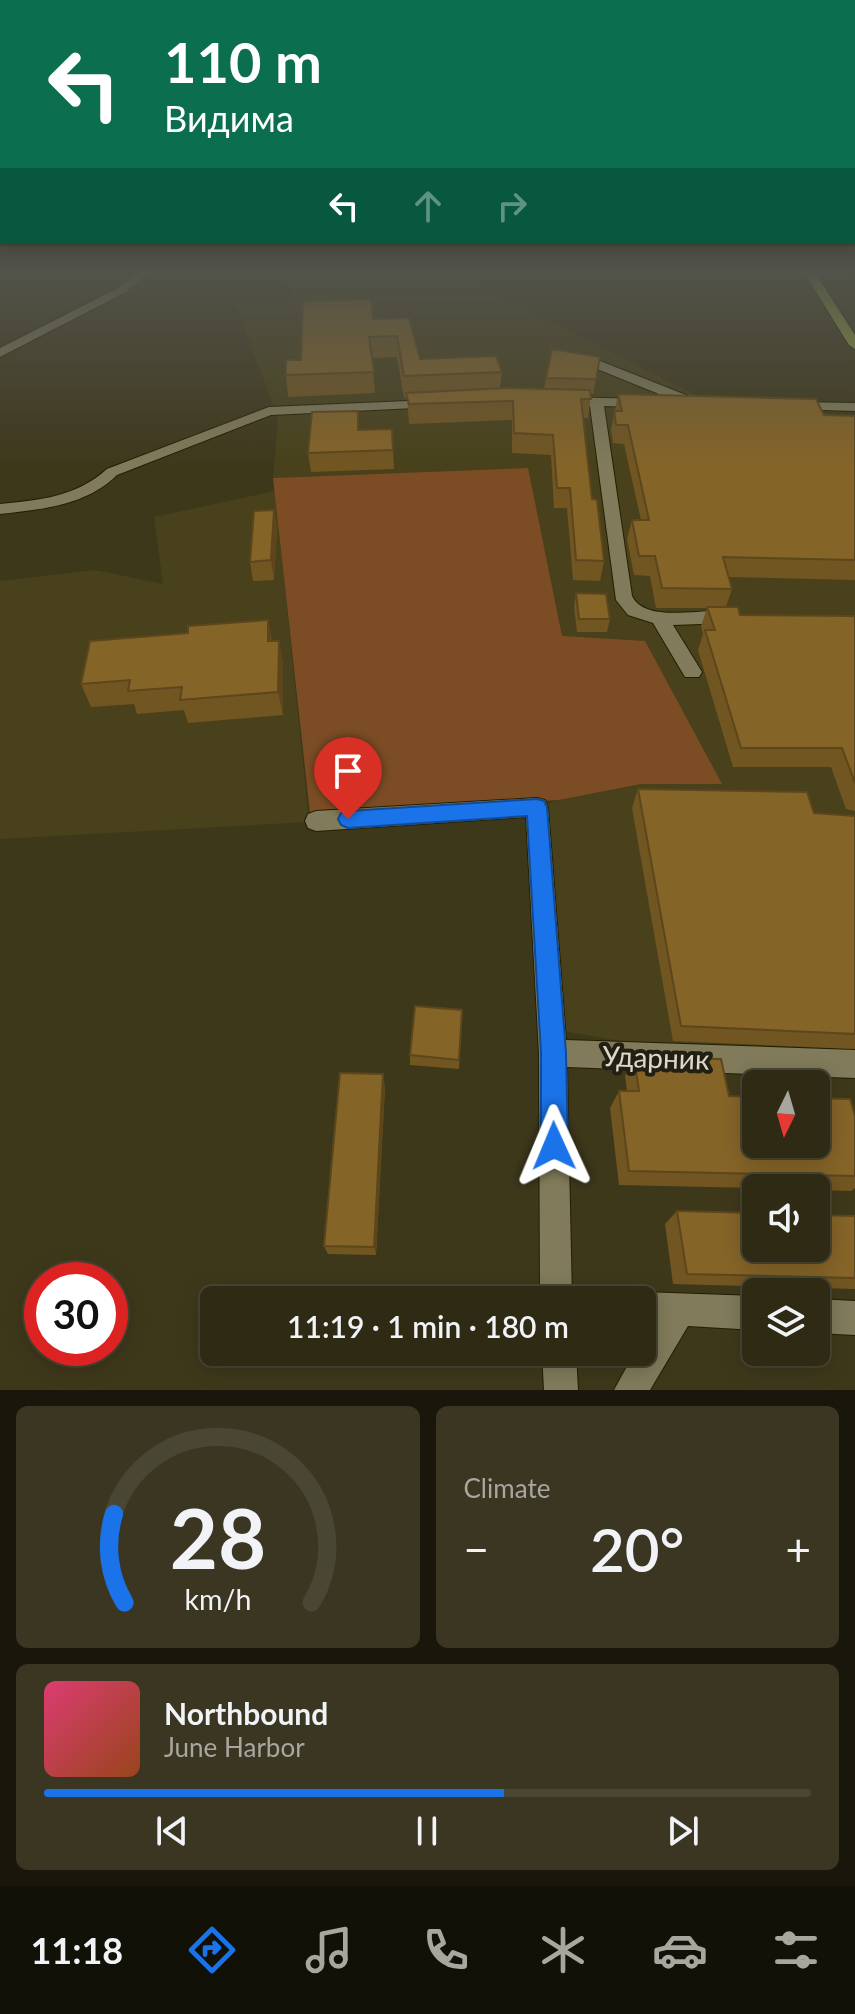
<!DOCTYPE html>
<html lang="en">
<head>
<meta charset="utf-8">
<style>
	body { margin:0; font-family:Lato,sans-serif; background:#3a3622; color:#f1f3f6; height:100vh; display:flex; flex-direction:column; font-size:30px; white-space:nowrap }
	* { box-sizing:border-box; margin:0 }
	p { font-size:26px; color:#a7a7a0 }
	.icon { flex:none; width:44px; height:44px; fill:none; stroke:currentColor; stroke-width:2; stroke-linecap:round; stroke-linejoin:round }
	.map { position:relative; height:1390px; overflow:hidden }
	.details { display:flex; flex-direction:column; gap:16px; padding:16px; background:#19170b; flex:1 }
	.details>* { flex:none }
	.banner { position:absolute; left:0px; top:0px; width:856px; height:244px; box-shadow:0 4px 20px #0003,0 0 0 2px #494634; background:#0b6e4f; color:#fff; overflow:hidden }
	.needle { width:52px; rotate:185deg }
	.tools { position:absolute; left:742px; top:1070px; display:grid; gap:16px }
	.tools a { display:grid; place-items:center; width:88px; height:88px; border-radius:12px; background:#2e2a14; box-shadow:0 4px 20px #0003,0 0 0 2px #494634; font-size:40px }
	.speed { position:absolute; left:24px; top:1262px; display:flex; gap:16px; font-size:40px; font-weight:700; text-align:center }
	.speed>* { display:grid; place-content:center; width:104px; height:104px; border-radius:50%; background:#2e2a14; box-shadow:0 4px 20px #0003,0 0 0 2px #494634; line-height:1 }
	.speed .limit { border:12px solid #d22; background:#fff; color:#111 }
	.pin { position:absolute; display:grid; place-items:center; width:68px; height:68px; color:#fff; margin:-82px -34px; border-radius:50% 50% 50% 0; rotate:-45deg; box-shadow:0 0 8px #0007 }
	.pin .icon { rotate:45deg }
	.me { position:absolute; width:88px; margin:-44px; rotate:359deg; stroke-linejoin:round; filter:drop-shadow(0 0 6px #0008) }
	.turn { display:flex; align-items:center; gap:28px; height:168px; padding:0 32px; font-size:36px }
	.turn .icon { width:104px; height:104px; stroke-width:2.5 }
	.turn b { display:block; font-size:56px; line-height:68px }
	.lanes { display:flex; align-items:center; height:76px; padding:0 32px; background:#0003; justify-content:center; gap:40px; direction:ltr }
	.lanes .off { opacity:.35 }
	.big { font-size:60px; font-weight:600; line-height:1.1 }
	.details .widget { flex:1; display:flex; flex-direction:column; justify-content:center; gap:12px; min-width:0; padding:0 28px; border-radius:12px; background:#3a3622 }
	.details .dial { align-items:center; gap:0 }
	.dial svg { height:208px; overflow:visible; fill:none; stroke:#494634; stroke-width:7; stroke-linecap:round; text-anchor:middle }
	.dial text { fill:#f1f3f6; stroke:none }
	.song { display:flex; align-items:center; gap:24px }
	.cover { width:96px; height:96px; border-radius:12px; background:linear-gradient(135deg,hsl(340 70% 55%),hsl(20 70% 35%)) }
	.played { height:8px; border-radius:4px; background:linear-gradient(90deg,#1a73e8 60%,#494634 60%) }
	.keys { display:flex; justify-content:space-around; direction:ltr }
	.heat { display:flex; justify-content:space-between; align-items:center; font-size:44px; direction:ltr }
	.details .tiles { flex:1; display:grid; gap:16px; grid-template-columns:1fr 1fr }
	.widget:last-child { grid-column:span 2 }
	.trip { position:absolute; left:200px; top:1286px; width:456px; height:80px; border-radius:12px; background:#2e2a14; box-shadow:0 4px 20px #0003,0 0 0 2px #494634; font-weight:600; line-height:80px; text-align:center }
	.menu { display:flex; height:128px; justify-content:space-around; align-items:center; background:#121108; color:#a7a7a0 }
	.menu .icon { width:56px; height:56px }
	.menu .active { color:#1a73e8 }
	.menu b { font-size:36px; color:#f1f3f6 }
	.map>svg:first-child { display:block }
</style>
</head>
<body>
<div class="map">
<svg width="855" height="1390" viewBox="0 0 855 1390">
	<rect width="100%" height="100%" fill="#3e381b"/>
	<path fill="#48411b" d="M 283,271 L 451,271 L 735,415 L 855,418 L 855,1061 L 675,1051 L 552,1029 L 537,807 L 559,800 L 641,784 L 722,783 L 562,636 L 527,468 L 273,478 L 278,418 L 235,303 L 289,299 L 293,289 L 281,276 Z
		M 275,491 L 309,822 L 0,839 L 0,581 L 95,570 L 163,584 L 154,517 Z"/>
	<path fill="#7c4d24" d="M 528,468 L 562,636 L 645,641 L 722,784 L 641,784 L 559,800 L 310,813 L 273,478 Z"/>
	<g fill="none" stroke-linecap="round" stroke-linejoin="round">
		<g stroke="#241f02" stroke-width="2">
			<path id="minor" d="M 139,271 L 151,271 L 126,292 L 0,357 L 0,348 L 118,288 Z
				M 590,357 L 701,401 L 703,404 L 691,407 L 585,364 L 585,358 Z
				M 563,397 L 643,399 L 650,403 L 643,407 L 604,406 L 632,596 C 647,626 709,605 735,613 L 738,617 L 735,621 L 729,623 L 673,625 L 702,672 L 699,677 L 685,677 L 653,623 L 628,615 L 616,600 L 590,406 L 558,404 L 558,398 Z
				M 431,400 L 436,401 L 436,407 L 271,415 L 117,475 C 85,506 43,509 0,514 L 0,504 C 40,500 76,497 107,469 L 269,407 Z
				M 795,402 L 855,403 L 855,411 L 790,409 L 790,403 Z
				M 537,798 L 545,800 L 548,807 L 566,1040 L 855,1050 L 855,1078 L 567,1067 L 572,1300 L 540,1300 L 539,1053 L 526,817 L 316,831 L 308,828 L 305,821 L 308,814 L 316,811 Z
				M 642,1292 L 756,1296 L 756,1330 L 688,1326 L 650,1390 L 614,1390 L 635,1352 L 642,1352 L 642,1340 L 651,1325 L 642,1324 L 642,1300 L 629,1300 Z
				M 816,1299 L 855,1301 L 855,1335 L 816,1333 Z
				M 542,1352 L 576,1352 L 578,1390 L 544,1390 Z"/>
		</g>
		<g stroke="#241f02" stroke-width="2">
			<path id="major" d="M 803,271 L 814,271 L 855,335 L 855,349 L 849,345 Z"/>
		</g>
		<use href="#minor" fill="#817b5b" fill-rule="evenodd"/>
		<use href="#major" fill="#98a641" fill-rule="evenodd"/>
	</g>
	<path fill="#725622" d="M 409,318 L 420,359 L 502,372 L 500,388 L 544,389 L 546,378 L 600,357 L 593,394 L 591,394 L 588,418 L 583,418 L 592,499 L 604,561 L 600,581 L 573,580 L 567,508 L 554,508 L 551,455 L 512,453 L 512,420 L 409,424 L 407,398 L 404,398 L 397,357 L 372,358 L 375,393 L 288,397 L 286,375 L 301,360 L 373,319 Z
		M 618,394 L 824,415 L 855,416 L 855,580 L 729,577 L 732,589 L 726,607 L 740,615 L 855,616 L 855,811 L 846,809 L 831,767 L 733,767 L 698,650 L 703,634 L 701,626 L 707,608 L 656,608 L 650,576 L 634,575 L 627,539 L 632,520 L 641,520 L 624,444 L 613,443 L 611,430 Z
		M 358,411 L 359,430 L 392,429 L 394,469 L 311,472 L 308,453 Z
		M 274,510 L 277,529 L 274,580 L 253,581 L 250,562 Z
		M 576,593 L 610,619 L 607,632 L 577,632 L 574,607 Z
		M 273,641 L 279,641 L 283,664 L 283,715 L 188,723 L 184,710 L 137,714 L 134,704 L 91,707 L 81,684 Z
		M 638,789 L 814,813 L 855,816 L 855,1049 L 673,1041 L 632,808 Z
		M 462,1010 L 459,1069 L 410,1065 L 410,1055 Z
		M 634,1057 L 729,1096 L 855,1116 L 855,1188 L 851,1191 L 816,1190 L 816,1188 L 756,1188 L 619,1185 L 610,1108 L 619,1091 L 627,1091 L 625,1076 Z
		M 385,1088 L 376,1255 L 328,1254 L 324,1246 Z
		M 677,1211 L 855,1216 L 855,1289 L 673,1284 L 665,1224 Z"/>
	<path fill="#5d461c" d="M 274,510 L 277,529 L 274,580 L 271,560 Z
		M 268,620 L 273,643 L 268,641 Z
		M 279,641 L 283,664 L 283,715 L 278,692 Z
		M 383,1074 L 385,1088 L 376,1255 L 374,1247 Z"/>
	<path fill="#856428" stroke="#5d461c" stroke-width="2" d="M 371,299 L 373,319 L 409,318 L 420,359 L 496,356 L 502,372 L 404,376 L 397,336 L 369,337 L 374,372 L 286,375 L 286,360 L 301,360 L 303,301 Z
		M 552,349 L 600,357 L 596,379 L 546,378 Z
		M 506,388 L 590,390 L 591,399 L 581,399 L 592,499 L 597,500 L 604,561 L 576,560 L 570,488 L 557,488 L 553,435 L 514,433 L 513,401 L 409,404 L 406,393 Z
		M 618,394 L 816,399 L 824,415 L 855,416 L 855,560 L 723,557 L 732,589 L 662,588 L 655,556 L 639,556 L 632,520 L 649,520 L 628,425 L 616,425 L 614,411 L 622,411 Z
		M 358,411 L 358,430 L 392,429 L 393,450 L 308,453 L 312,412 Z
		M 274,510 L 271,560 L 250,562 L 254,511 Z
		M 576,593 L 606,594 L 610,619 L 579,619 Z
		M 707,607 L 738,607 L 740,615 L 855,616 L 855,783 L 842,748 L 741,748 L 705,630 L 715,630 Z
		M 268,620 L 268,641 L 279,641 L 278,692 L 180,700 L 182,687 L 128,691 L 130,680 L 81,684 L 90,641 L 188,633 L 188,626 Z
		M 638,789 L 807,792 L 814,813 L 855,816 L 855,1034 L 681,1026 Z
		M 415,1006 L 462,1010 L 459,1060 L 410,1055 Z
		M 634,1057 L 721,1059 L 729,1096 L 756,1097 L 756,1144 L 816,1144 L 816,1098 L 850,1099 L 855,1116 L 855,1176 L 629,1171 L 619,1091 L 639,1091 Z
		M 340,1073 L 383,1074 L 374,1247 L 324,1246 Z
		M 677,1211 L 756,1213 L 756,1248 L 816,1248 L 816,1215 L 855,1216 L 855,1278 L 687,1274 Z"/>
	<linearGradient id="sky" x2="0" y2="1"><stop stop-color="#221f0f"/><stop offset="0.58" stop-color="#52534a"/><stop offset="1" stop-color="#52534a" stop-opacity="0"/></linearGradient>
	<rect width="855" height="466" fill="url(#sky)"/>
	<path fill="#1a73e8" stroke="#114b97" stroke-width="2" d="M 537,799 L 544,801 L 547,807 L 566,1053 L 568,1146 L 564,1155 L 554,1159 L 545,1155 L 541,1146 L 541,1053 L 527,816 L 348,828 L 341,825 L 338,819 L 341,813 L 348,811 Z"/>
	<g text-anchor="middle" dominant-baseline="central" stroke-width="8" stroke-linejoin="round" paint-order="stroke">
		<g font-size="28" fill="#dcd9c8" stroke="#222013">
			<text transform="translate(656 1057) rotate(2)">Ударник</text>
		</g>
	</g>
</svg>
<div class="tools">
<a><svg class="needle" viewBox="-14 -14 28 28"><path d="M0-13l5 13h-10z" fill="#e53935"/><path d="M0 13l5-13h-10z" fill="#a7a7a0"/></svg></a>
<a><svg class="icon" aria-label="sound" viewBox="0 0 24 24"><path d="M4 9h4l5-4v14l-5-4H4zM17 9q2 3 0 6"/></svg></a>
<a><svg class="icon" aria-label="layers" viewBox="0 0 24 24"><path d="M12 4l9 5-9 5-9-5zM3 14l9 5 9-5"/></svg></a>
</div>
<div class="speed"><div class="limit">30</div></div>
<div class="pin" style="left:348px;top:819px;background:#d93025"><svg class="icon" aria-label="arrive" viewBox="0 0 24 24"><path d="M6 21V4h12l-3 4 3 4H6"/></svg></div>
<svg class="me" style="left:554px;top:1146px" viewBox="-20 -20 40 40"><path d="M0-17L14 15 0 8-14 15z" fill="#1a73e8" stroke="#fff" stroke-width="4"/></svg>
<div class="trip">11:19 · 1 min · 180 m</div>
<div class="banner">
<div class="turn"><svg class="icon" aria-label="left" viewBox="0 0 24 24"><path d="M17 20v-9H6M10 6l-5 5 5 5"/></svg><div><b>110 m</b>Видима</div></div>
<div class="lanes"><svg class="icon" aria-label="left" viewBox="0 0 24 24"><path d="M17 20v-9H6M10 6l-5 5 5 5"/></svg><svg class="icon off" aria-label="ahead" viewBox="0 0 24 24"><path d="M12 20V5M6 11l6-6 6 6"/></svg><svg class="icon off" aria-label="right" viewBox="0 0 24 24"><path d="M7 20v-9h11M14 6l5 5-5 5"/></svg></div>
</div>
</div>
<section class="details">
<div class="tiles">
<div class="widget dial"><svg viewBox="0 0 100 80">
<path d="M14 69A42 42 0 1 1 86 69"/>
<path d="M14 69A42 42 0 0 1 10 35" stroke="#1a73e8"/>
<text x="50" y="56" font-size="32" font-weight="700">28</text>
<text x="50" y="72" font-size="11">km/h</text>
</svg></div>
<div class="widget"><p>Climate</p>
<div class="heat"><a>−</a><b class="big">20°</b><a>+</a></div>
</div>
<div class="widget">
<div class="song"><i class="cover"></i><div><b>Northbound</b><p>June Harbor</p></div></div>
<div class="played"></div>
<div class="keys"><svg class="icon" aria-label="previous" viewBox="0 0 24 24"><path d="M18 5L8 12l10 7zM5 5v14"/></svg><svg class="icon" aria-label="pause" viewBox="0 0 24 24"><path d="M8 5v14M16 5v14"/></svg><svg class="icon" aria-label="next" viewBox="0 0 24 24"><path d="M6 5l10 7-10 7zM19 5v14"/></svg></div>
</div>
</div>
</section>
<nav class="menu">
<b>11:18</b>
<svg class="icon active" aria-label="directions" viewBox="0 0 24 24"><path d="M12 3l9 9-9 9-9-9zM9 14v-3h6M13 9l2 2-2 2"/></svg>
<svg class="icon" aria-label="music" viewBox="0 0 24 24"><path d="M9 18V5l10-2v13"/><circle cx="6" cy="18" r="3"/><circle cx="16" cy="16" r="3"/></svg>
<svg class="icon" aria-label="phone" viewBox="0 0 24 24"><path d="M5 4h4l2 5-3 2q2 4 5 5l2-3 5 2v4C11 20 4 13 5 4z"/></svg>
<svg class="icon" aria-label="climate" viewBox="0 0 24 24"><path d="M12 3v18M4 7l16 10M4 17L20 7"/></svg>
<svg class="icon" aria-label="car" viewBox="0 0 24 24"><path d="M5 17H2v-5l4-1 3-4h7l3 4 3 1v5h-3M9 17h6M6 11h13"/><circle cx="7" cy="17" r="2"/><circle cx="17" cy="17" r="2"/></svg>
<svg class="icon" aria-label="filters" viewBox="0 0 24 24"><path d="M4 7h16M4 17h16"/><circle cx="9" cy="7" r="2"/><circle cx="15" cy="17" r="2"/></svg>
</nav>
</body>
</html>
